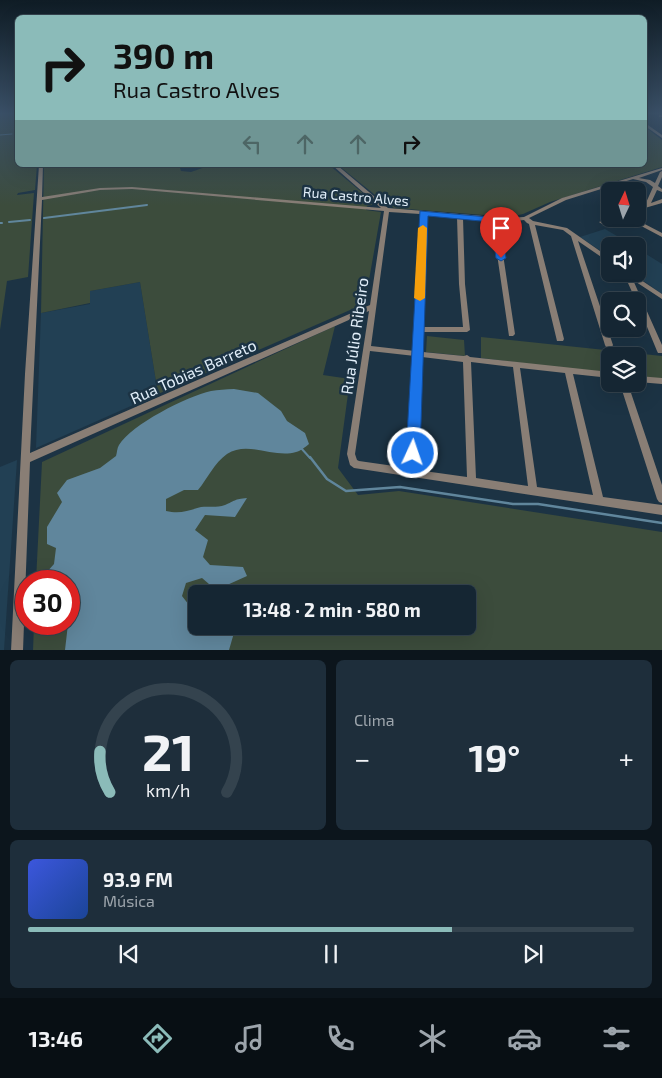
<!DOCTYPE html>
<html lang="pt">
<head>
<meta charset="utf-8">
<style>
	body { margin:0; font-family:"Exo 2",sans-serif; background:#1e2e3b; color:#f1f3f6; height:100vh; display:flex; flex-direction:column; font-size:19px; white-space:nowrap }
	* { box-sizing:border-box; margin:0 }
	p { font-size:16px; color:#9da5ac }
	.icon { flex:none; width:28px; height:28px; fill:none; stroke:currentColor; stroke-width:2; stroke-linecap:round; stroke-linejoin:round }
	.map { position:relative; height:650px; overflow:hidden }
	.sheet { display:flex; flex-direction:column; gap:10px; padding:10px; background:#0c151c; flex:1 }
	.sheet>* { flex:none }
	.guide { position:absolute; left:15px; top:15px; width:632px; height:152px; border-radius:8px; box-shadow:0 5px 20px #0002,0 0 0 1px #34434e; background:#8bbbb9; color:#111; overflow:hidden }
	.needle { width:32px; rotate:4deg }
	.fabs { position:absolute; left:601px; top:182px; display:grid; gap:10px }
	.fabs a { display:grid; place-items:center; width:45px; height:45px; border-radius:8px; background:#152633; box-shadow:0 5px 20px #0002,0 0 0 1px #34434e; font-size:25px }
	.speed { position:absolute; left:15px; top:570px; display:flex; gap:10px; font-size:25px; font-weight:700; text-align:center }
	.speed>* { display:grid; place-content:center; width:65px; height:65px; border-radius:50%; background:#152633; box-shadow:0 5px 20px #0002,0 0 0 1px #34434e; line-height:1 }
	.speed .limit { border:8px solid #d22; background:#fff; color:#111 }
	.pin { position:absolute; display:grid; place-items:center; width:42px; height:42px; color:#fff; margin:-51px -21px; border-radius:50% 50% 50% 0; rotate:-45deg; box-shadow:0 0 5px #0007 }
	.pin .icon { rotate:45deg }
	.me { position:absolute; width:55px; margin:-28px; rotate:3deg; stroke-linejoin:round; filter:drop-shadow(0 0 4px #0008) }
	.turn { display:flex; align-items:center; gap:18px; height:105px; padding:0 15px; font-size:22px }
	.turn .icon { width:65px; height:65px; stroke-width:2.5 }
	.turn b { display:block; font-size:35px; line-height:42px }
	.lanes { display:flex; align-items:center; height:48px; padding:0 15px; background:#0003; justify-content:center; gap:25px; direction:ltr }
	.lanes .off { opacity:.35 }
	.big { font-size:38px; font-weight:700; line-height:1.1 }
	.sheet .tile { flex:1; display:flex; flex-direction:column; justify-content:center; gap:8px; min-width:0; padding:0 18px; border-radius:8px; background:#1e2e3b }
	.sheet .dial { align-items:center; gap:0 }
	.dial svg { height:130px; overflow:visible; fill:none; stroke:#34434e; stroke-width:7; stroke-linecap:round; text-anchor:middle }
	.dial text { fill:#f1f3f6; stroke:none }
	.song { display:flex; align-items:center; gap:15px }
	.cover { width:60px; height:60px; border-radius:8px; background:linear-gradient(135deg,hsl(230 70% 55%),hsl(220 70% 35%)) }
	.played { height:5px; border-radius:2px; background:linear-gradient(90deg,#8bbbb9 70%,#34434e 70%) }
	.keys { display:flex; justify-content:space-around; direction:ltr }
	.heat { display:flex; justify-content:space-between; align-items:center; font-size:28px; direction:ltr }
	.sheet .tiles { flex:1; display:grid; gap:10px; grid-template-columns:1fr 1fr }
	.tile:last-child { grid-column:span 2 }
	.trip { position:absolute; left:188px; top:585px; width:288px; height:50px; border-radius:8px; background:#152633; box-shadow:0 5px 20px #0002,0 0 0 1px #34434e; font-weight:700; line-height:50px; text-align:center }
	.dock { display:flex; height:80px; justify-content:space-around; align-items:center; background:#080f14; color:#9da5ac }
	.dock .icon { width:35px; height:35px }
	.dock .current { color:#8bbbb9 }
	.dock b { font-size:22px; color:#f1f3f6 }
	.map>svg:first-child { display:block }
</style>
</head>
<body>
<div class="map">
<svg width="662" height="651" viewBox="0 0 662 651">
	<rect width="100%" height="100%" fill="#1c3344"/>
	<path fill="#224054" d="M 605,229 L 634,246 L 610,246 L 610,257 L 580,237 Z
		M 638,249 L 662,264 L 662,294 L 634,274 L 638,274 Z
		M 140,282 L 158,394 L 36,448 L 41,313 L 90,304 L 90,291 Z
		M 17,460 L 4,650 L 0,651 L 0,467 Z"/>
	<path fill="#3c4c3c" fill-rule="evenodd" d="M 0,114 L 17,114 L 18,165 L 37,165 L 35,190 L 18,193 L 17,195 L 34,193 L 28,277 L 7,281 L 0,330 Z
		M 645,127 L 662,140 L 662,167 L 550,202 L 523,214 L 510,217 L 394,208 L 385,203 L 338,165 L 645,165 Z
		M 44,165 L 179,165 L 181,171 L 191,172 L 211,165 L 329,165 L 376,204 L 367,206 L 366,210 L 381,212 L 366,297 L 357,307 L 158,394 L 140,282 L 90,291 L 90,303 L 41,313 Z
		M 335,326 L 323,375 L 350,379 L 338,468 L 358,495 L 399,491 L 662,532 L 662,650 L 33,651 L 34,624 L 69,624 L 69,581 L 36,581 L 42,462 ZM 196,594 L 466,594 L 466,626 L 196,626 Z
		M 427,336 L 464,340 L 465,356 L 426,352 Z
		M 481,337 L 662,356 L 662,380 L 638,377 L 638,356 L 610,356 L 610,374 L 481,358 Z"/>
	<path fill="#60869c" d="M 234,389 L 258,393 L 281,411 L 287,421 L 305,433 L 309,444 C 305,447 301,451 296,452 C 274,459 248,440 227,454 C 214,463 208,478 198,490 L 184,490 L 166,499 L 166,511 C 180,514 187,511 201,507 C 209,506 216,508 225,505 C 235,501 234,499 247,498 L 235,517 L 205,515 L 195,530 L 208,540 L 203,557 L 210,565 L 243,567 L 247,576 L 216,590 L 202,578 L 186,583 L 182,596 L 189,605 L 196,605 L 196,626 L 236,626 L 229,650 L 65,650 L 68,624 L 77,598 L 69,595 L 69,581 L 48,581 L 46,573 L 54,564 L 56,548 L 47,544 L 47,527 L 62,502 L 57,493 L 67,480 L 100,468 L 116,456 C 117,453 117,448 119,445 C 131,425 187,396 211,391 C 218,390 226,389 234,389 Z"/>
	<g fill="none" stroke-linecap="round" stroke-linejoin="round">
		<path stroke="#60869c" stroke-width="1" d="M 0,135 L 12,134"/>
		<path stroke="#60869c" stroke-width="2" d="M 44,218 L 147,205
			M 9,222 L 30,220
			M 0,223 L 2,223
			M 301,448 L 310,458"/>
		<path stroke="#60869c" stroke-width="2.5" d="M 310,457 L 327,479 L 346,491 L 400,487 L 513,504 L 538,504 L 662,523"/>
		<path fill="#897e75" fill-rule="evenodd" d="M 659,115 L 662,115 L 662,117 L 659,117 Z
			M 645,123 L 662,135 L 662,138 L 645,126 Z
			M 39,165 L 43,165 L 42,197 L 100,188 L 132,187 L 381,208 L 332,165 L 337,165 L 388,208 L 507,218 L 524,217 L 562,198 L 662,168 L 662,170 L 639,178 L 650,180 L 655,183 L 660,172 L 662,171 L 662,177 L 658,186 L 662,189 L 662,192 L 657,190 L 651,203 L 662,199 L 662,203 L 638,210 L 638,207 L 645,205 L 653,187 L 646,182 L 633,179 L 566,200 L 529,218 L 533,221 L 567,228 L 610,258 L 610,263 L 578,241 L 613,345 L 612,347 L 606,347 L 605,345 L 571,236 L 563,230 L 535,225 L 564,339 L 563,341 L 557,341 L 529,224 L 527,223 L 524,220 L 507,222 L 498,221 L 515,334 L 513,336 L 509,336 L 492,220 L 463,218 L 465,284 L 470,330 L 467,332 L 423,332 L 423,352 L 464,356 L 467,355 L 470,357 L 610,372 L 610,378 L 573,374 L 603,497 L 662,505 L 662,515 L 354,468 L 350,465 L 347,454 L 369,311 L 30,462 L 23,651 L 11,651 L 25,374 ZM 132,189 L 384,211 L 370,305 L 30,453 L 42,200 L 100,190 ZM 389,212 L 420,214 L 415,351 L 371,346 ZM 426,215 L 457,217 L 459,284 L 463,327 L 423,327 ZM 370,351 L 415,356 L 408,468 L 359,461 L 357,460 L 355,454 ZM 422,357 L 463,362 L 467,477 L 417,470 ZM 471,362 L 513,367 L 528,486 L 476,478 ZM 520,368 L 565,373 L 593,495 L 537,487 Z
			M 610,218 L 610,219 L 614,219 L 602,224 L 599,222 Z
			M 628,219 L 635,219 L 662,233 L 662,237 Z
			M 624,274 L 632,274 L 662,294 L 662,299 L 633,280 L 662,345 L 662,353 L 658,353 L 657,351 L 638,305 L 638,301 L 636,301 Z
			M 638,376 L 662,378 L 662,384 L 638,382 Z
			M 620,384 L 628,384 L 662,485 L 662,503 L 659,502 L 657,499 Z"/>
	</g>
	<linearGradient id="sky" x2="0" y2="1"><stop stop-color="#0f1c25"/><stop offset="0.55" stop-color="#3a5067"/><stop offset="1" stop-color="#3a5067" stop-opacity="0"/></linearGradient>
	<rect width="662" height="206" fill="url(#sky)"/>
	<path fill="#1a73e8" stroke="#114b97" d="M 420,211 L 499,218 L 506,258 L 501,261 L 496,258 L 491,222 L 428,216 L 420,453 L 418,458 L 413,459 L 408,458 L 406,453 Z"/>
	<path fill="#f59e0b" d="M 423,225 L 427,228 L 425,298 L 420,301 L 414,298 L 418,228 Z"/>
	<g text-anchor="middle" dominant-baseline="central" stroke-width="5" stroke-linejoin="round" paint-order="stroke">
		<g font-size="14" fill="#e1eef9" stroke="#1c3344">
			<text transform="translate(356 196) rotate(5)">Rua Castro Alves</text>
		</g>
		<g font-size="16" fill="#e1eef9" stroke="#1c3344">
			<text transform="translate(354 336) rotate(-82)">Rua Júlio Ribeiro</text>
			<text transform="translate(193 371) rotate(-24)">Rua Tobias Barreto</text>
		</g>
	</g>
</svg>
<div class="fabs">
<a><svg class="needle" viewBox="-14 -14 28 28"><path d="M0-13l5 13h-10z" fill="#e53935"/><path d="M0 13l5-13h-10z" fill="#9da5ac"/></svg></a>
<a><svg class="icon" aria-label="sound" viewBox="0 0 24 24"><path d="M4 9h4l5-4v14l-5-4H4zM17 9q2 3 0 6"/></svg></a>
<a><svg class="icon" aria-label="search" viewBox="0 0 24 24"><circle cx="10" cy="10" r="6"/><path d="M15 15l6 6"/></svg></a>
<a><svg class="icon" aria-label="layers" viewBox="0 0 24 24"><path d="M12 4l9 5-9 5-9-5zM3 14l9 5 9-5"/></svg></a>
</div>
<div class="speed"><div class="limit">30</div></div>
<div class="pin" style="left:501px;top:258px;background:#d93025"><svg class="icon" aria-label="arrive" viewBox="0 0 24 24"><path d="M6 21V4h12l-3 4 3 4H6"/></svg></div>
<svg class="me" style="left:413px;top:453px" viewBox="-20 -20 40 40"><circle r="17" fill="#1a73e8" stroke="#fff" stroke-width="3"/><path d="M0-11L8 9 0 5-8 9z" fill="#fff"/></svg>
<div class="trip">13:48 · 2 min · 580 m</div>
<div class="guide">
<div class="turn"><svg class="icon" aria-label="right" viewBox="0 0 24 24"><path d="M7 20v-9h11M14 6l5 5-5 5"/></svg><div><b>390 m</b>Rua Castro Alves</div></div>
<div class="lanes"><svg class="icon off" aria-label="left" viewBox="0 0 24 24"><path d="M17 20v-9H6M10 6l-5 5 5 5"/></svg><svg class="icon off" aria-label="ahead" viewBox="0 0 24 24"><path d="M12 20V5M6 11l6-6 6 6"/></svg><svg class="icon off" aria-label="ahead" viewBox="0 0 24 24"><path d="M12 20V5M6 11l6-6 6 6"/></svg><svg class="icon" aria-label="right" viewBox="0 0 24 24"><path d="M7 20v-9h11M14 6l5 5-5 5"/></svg></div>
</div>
</div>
<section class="sheet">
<div class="tiles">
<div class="tile dial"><svg viewBox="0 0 100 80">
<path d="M14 69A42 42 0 1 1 86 69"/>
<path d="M14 69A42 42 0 0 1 8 44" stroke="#8bbbb9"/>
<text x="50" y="56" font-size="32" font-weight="700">21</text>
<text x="50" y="72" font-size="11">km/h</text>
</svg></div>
<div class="tile"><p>Clima</p>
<div class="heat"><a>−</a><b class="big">19°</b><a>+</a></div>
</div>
<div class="tile">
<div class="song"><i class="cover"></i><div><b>93.9 FM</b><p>Música</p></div></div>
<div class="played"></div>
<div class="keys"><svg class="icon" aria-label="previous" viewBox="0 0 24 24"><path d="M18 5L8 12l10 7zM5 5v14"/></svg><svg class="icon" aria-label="pause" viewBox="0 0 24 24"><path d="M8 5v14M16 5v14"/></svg><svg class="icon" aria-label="next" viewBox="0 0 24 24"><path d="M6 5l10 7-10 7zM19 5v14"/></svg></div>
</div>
</div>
</section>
<nav class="dock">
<b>13:46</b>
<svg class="icon current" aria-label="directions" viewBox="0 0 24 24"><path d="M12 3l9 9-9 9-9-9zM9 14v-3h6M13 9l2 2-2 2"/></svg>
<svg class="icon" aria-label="music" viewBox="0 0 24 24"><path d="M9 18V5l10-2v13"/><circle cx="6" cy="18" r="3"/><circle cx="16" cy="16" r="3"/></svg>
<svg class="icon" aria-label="phone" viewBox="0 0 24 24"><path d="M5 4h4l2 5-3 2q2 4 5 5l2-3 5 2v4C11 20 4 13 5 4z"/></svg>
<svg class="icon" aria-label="climate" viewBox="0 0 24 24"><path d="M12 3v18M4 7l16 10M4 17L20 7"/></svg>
<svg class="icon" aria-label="car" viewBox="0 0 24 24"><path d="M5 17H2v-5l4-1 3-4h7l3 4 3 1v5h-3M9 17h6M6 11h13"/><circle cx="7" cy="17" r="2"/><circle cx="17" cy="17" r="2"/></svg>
<svg class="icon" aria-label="filters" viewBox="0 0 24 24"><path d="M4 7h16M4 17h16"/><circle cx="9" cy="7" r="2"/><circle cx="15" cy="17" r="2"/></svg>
</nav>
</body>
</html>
